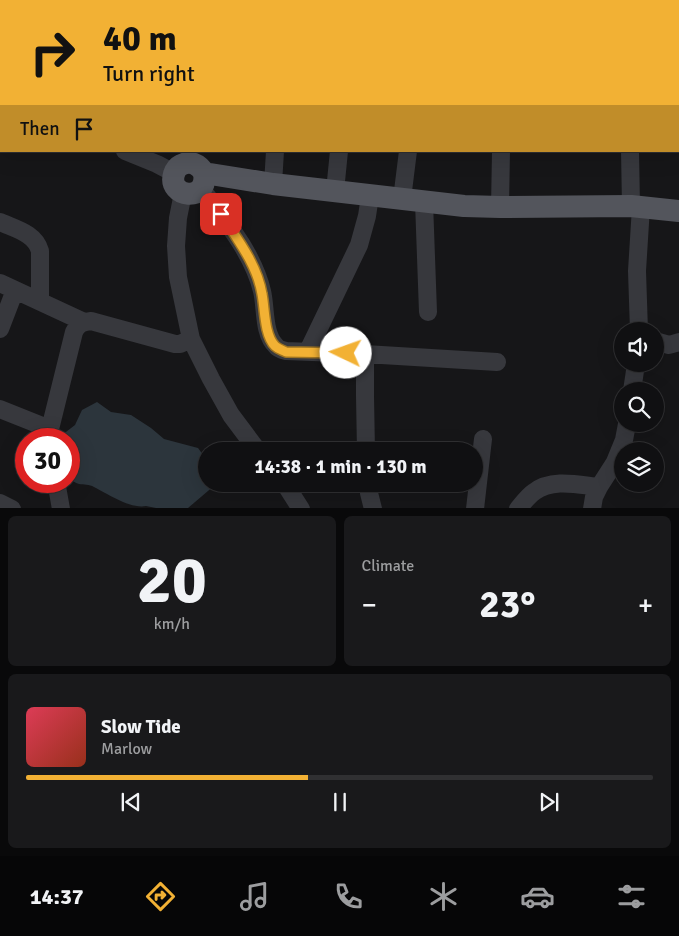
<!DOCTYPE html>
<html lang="en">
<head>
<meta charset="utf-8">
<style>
	body { margin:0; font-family:Signika,sans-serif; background:#19191b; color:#f1f3f6; height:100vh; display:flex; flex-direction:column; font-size:19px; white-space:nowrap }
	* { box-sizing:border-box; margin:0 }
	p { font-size:16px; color:#9c9d9f }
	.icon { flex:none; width:28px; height:28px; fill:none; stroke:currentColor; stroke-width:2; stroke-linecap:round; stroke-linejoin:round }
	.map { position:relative; height:508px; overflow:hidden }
	.sheet { display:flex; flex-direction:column; gap:8px; padding:8px; background:#09090a; flex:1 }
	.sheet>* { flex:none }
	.top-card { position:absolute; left:0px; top:0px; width:680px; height:152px; box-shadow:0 5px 20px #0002,0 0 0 1px #303032; background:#f2b134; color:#111; overflow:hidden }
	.fabs { position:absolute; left:614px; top:322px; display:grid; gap:10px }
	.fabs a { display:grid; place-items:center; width:50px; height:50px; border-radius:50%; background:#101012; box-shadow:0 5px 20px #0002,0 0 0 1px #303032; font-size:25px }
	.speed { position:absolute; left:15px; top:428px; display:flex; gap:10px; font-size:25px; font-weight:700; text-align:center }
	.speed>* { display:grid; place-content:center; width:65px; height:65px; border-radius:50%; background:#101012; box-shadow:0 5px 20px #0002,0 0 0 1px #303032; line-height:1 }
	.speed .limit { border:8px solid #d22; background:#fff; color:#111 }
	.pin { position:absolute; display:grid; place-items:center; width:42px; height:42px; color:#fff; margin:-21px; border-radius:10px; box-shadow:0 2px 8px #0006 }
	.me { position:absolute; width:55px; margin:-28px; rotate:273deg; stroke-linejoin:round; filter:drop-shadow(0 0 4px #0008) }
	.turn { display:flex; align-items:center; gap:18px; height:105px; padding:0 20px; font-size:22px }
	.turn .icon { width:65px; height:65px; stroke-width:2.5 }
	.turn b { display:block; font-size:35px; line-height:42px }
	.then { display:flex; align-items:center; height:48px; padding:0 20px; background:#0003; gap:10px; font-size:19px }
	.big { font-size:38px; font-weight:700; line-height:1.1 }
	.sheet .tile { flex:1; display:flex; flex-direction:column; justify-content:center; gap:8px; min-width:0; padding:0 18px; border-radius:8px; background:#19191b }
	.sheet .dial { align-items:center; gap:0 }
	.dial b { font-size:65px; line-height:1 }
	.song { display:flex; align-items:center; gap:15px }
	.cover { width:60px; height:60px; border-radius:8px; background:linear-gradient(135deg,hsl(350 70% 55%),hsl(10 70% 35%)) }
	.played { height:5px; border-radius:2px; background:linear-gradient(90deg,#f2b134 45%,#303032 45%) }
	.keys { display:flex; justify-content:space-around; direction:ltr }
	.heat { display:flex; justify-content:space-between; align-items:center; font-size:28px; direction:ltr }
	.sheet .tiles { flex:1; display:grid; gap:8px; grid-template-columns:1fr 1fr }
	.tile:last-child { grid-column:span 2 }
	.trip { position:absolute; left:198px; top:442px; width:285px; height:50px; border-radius:25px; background:#101012; box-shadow:0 5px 20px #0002,0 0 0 1px #303032; font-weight:700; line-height:50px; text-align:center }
	.dock { display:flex; height:80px; justify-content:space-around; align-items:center; background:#060607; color:#9c9d9f }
	.dock .icon { width:35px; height:35px }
	.dock .selected { color:#f2b134 }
	.dock b { font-size:22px; color:#f1f3f6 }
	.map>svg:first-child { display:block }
</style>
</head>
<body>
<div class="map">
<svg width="679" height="509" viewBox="0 0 679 509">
	<rect width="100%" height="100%" fill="#161618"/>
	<path fill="#2c353c" d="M 97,402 L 111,412 L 131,415 L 151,428 L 164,439 L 198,448 L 206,459 L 206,484 L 215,484 L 215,485 L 188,508 L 156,508 L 146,506 C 130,509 108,494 94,487 C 89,484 84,485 79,484 C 75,483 72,480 69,478 L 69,439 L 62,439 L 62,435 L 75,425 L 82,410 Z"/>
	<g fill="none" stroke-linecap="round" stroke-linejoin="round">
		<path stroke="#37383d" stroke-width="18" d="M 15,0 L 15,1
			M 133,0 L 133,1
			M 626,0 L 626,1
			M 219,1 L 219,0
			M 287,1 L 287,0
			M 352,1 L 353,0
			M 422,1 L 422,0
			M 507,1 L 507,0
			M 0,108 L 1,106
			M 125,151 L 157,164 L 174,173
			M 630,151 L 631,206
			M 273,184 L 275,151
			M 201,188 C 224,219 253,253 262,291 C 266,307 263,334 276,346 C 278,349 282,350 286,351 L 365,354 L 497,362
			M 335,191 L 339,151
			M 183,193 L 178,218 L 176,246 L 178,277 L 191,339 L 211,379 L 231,415 L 258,451
			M 402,199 L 408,151
			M 424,202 L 428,312
			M 500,207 L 501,151
			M 0,222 C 15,229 35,233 40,251 L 40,301
			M 0,283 L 84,322
			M 0,329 L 15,290
			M 639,331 L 637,271 L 641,207
			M 655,341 L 669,345 L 679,342
			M 308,351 L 359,245 L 367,216 L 370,196
			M 365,354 L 365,396 L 366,451
			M 632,391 L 636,364
			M 0,409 L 50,429
			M 50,439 L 50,429 L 74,332 C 78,324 82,322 91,321 L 175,344 L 180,344 L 191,339
			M 56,481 L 61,509
			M 285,484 L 301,509
			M 368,484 L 369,493 L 373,509
			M 0,503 L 12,509
			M 475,509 L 483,439
			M 518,509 C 523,503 528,496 534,492 C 552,478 579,485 599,487
			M 592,509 L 594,497 L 599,487 L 615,462 L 624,440 L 627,424"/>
		<path stroke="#53555c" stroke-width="22" d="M 204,173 C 209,203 167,198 174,174 C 175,171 177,167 181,165 C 190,160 199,164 204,173 L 273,184 L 464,206 L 500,207 L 631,206 L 679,211"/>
	</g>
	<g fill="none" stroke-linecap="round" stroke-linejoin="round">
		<g stroke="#9d7322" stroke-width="12">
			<path id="route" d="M 221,214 C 237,239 257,264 262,294 C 265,309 264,335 275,346 C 278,349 282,350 286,352 L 346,353"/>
		</g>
		<use href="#route" stroke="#f2b134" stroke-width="9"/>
	</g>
</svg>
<div class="fabs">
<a><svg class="icon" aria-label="sound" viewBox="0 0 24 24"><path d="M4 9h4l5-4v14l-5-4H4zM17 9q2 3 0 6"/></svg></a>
<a><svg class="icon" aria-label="search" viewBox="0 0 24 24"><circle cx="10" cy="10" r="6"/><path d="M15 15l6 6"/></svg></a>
<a><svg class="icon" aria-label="layers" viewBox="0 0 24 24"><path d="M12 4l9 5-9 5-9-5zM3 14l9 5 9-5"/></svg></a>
</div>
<div class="speed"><div class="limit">30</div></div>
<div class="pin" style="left:221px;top:214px;background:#d93025"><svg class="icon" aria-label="arrive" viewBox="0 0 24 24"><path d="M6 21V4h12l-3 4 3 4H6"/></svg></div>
<svg class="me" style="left:346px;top:353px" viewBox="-20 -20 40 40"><circle r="19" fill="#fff"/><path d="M0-13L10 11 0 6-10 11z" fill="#f2b134"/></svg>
<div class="trip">14:38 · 1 min · 130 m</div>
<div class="top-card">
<div class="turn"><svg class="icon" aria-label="right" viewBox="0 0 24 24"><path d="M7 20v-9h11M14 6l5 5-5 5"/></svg><div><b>40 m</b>Turn right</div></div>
<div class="then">Then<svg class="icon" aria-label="arrive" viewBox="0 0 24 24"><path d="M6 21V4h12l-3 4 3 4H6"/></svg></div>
</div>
</div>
<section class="sheet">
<div class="tiles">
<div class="tile dial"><b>20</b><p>km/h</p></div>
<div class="tile"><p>Climate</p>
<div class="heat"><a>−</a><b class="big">23°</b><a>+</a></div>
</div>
<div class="tile">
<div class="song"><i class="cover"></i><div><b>Slow Tide</b><p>Marlow</p></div></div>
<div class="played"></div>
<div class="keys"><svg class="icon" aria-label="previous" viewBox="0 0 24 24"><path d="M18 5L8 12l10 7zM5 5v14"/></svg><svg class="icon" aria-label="pause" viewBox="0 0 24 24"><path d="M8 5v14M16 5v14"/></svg><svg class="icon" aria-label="next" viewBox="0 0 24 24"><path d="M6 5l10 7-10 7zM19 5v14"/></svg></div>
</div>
</div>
</section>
<nav class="dock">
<b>14:37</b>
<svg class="icon selected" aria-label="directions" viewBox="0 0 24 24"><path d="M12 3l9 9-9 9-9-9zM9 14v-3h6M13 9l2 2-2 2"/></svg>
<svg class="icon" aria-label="music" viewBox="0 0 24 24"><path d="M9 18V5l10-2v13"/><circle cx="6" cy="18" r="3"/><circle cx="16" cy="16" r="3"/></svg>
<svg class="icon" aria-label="phone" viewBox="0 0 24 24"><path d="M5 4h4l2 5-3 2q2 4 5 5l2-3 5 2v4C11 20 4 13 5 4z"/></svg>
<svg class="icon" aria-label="climate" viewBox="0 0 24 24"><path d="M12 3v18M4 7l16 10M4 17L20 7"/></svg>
<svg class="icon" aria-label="car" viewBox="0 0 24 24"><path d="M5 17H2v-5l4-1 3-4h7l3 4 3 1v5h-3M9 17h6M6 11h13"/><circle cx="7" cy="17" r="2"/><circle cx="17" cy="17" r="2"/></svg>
<svg class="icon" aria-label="filters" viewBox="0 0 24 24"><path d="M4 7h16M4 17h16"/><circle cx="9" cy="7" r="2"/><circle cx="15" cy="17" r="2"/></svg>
</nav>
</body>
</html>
